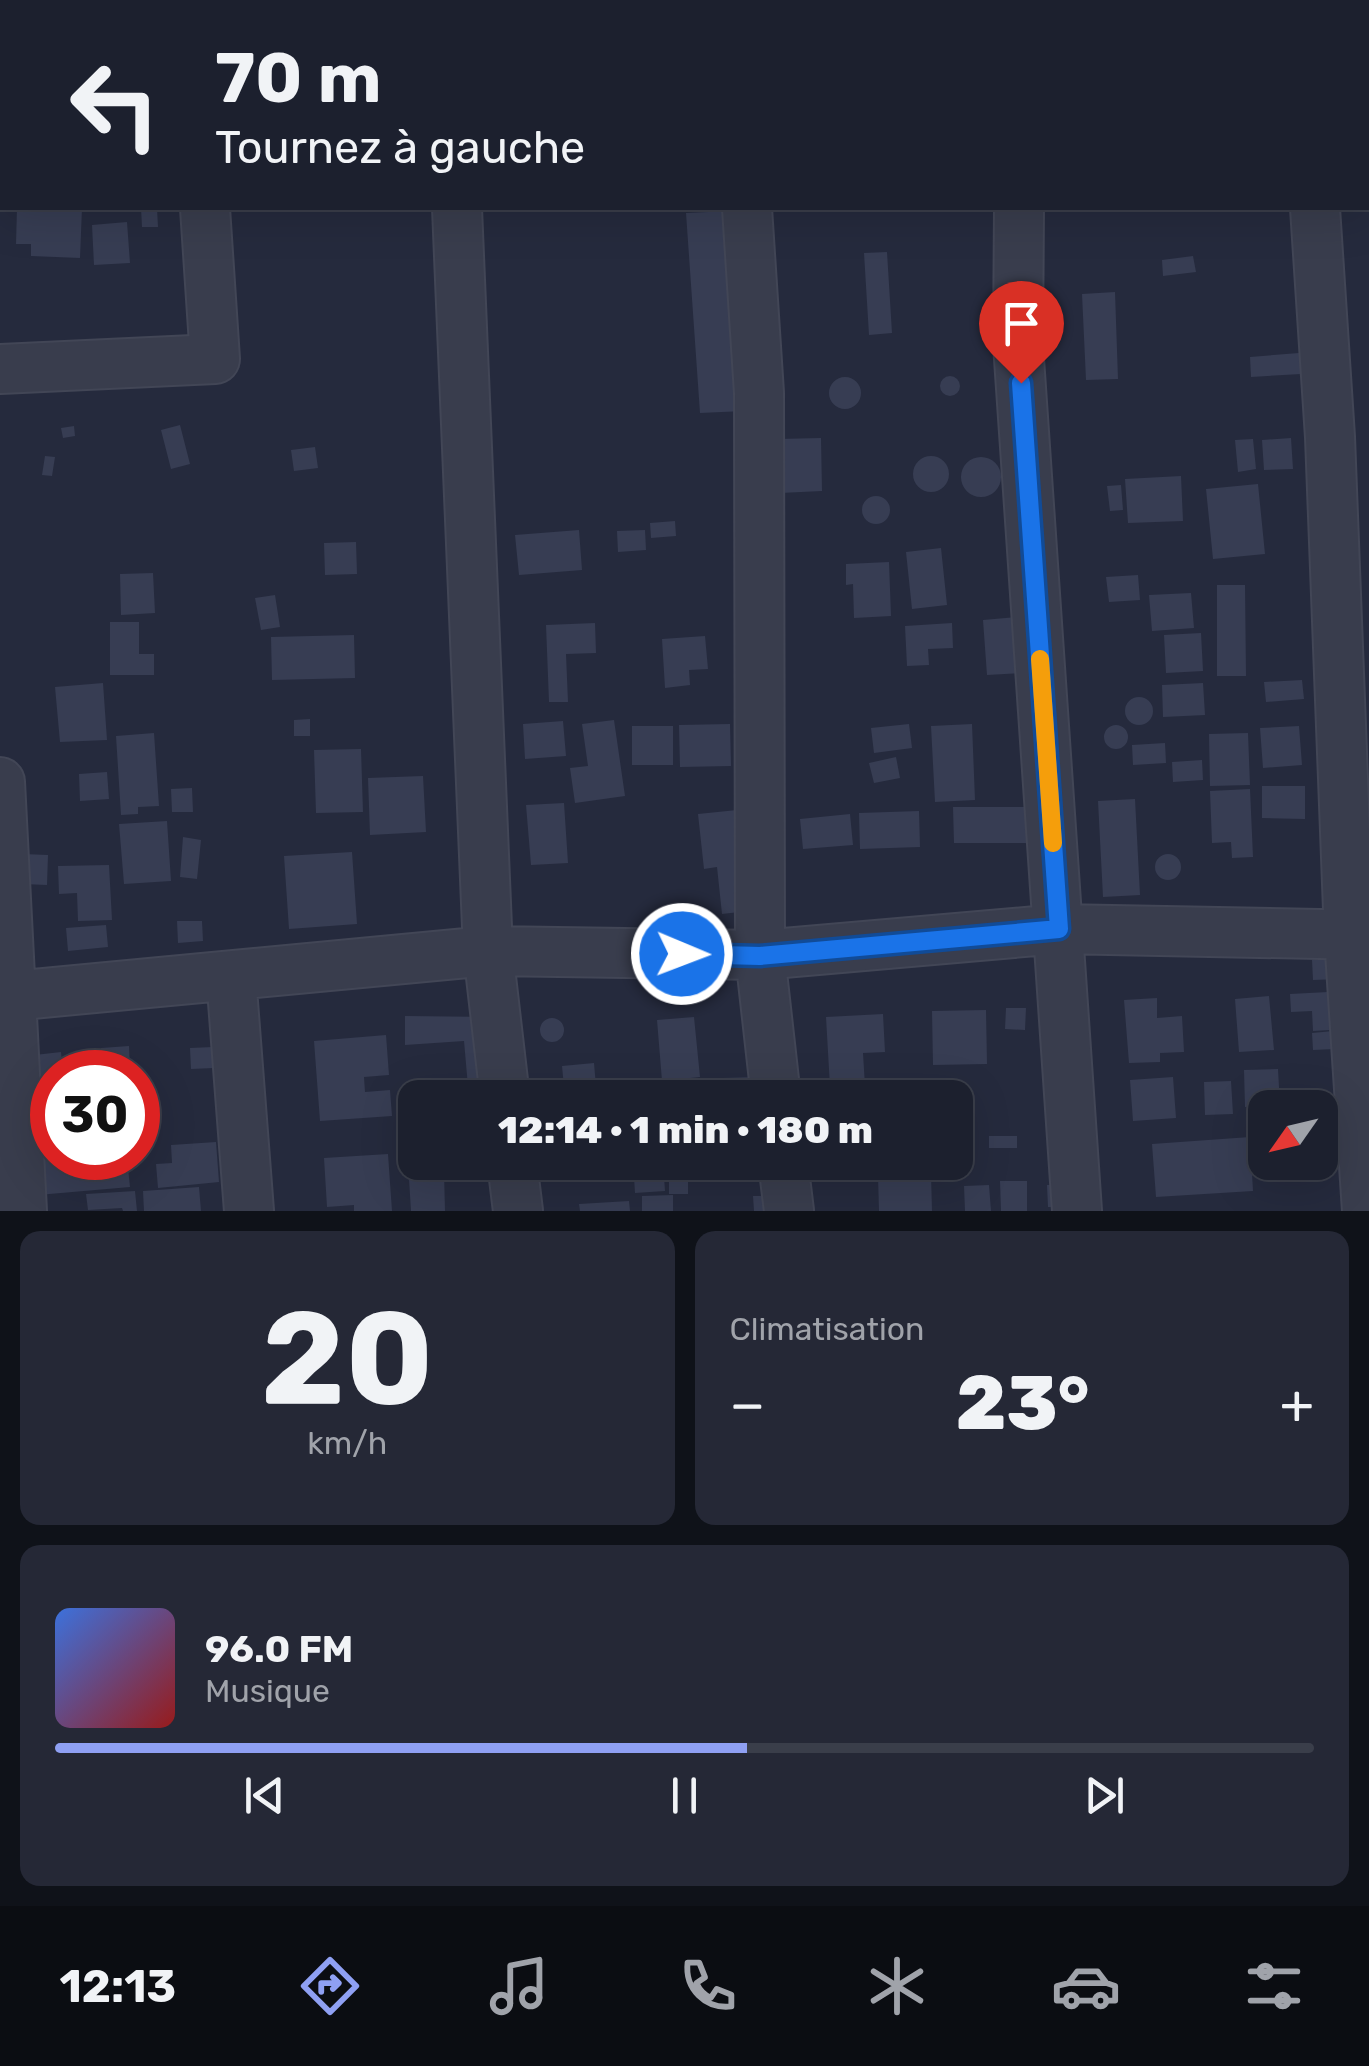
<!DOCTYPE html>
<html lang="fr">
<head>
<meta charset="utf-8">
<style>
	body { margin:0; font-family:Rubik,sans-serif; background:#252836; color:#f1f3f6; height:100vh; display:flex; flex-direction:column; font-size:38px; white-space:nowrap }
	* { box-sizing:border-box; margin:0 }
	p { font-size:32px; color:#a0a3aa }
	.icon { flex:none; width:55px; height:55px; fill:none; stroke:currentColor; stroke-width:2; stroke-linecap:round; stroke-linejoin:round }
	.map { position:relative; height:1211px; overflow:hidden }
	.side { display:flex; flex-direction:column; gap:20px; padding:20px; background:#0f1219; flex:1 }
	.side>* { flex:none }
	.hud { position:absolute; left:0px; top:0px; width:1370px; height:210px; box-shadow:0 10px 40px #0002,0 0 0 2px #3a3e4a; background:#1c202e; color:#f1f3f6; overflow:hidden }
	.needle { width:65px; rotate:236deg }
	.tools { position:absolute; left:1248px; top:1090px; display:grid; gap:20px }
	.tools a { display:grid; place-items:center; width:90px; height:90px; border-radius:20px; background:#1c202e; box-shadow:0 10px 40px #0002,0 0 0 2px #3a3e4a; font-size:50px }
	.speed { position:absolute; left:30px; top:1050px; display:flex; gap:20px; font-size:50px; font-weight:700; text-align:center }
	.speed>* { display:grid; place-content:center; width:130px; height:130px; border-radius:50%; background:#1c202e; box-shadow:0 10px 40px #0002,0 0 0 2px #3a3e4a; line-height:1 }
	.speed .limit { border:15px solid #d22; background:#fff; color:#111 }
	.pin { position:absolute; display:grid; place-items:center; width:85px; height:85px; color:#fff; margin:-102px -42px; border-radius:50% 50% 50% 0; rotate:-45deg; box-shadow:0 0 10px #0007 }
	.pin .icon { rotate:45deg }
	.me { position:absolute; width:110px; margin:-55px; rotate:91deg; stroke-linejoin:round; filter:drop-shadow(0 0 8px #0008) }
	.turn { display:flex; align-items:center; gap:35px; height:210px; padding:0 50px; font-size:45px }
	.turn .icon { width:130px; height:130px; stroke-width:2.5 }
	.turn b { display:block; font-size:70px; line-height:85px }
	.big { font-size:75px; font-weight:800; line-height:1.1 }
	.side .card { flex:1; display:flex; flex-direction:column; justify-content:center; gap:15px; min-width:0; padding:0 35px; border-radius:20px; background:#252836 }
	.side .dial { align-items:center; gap:0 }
	.dial b { font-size:130px; line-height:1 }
	.song { display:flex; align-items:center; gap:30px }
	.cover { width:120px; height:120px; border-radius:15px; background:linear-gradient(135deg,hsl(220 70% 55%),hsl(0 70% 35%)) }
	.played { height:10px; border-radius:5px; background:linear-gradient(90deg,#8fa0f3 55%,#3a3e4a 55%) }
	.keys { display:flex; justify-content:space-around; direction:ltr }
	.heat { display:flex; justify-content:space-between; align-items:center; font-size:55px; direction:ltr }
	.side .tiles { flex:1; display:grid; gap:20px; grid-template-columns:1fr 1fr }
	.card:last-child { grid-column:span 2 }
	.trip { position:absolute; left:398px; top:1080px; width:575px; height:100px; border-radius:20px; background:#1c202e; box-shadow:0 10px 40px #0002,0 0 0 2px #3a3e4a; font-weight:800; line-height:100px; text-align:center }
	.menu { display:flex; height:160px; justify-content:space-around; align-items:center; background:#0b0d12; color:#a0a3aa }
	.menu .icon { width:70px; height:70px }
	.menu .current { color:#8fa0f3 }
	.menu b { font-size:45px; color:#f1f3f6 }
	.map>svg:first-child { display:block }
</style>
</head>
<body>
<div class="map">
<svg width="1369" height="1211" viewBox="0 0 1369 1211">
	<rect width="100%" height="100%" fill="#252a3d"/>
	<path fill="#373d53" d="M 17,208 L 82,208 L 80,258 L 31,256 L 31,244 L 16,244 Z
		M 141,208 L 157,208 L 158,227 L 142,227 Z
		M 730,211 L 744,411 L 700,413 L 686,213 Z
		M 127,222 L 130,263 L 94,265 L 92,225 Z
		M 887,252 L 892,333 L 869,335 L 864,253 Z
		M 1193,256 L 1196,272 L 1163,276 L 1162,260 Z
		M 1115,292 L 1118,379 L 1086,380 L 1082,294 Z
		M 1299,353 L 1301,374 L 1251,377 L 1250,357 Z
		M940 386a10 10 0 1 1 20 0a10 10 0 1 1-20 0Z
		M829 393a16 16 0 1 1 32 0a16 16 0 1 1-32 0Z
		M 180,425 L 190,464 L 171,469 L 161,430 Z
		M 74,426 L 75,436 L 63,438 L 61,428 Z
		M 821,438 L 822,491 L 780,493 L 778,439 Z
		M 1291,438 L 1293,469 L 1264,470 L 1262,440 Z
		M 1253,439 L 1256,469 L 1238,472 L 1235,440 Z
		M 315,447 L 318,468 L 294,471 L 291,450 Z
		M 45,456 L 55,457 L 52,476 L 42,475 Z
		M913 474a18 18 0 1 1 36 0a18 18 0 1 1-36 0Z
		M961 477a20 20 0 1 1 40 0a20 20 0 1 1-40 0Z
		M 1181,476 L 1183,521 L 1128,523 L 1125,479 Z
		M 1258,484 L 1265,554 L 1213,559 L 1206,489 Z
		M 1121,485 L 1123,510 L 1110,511 L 1107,486 Z
		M862 510a14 14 0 1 1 28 0a14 14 0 1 1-28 0Z
		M 675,521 L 676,536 L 651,538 L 650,523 Z
		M 579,530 L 582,570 L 519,575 L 515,535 Z
		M 645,530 L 646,550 L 618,552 L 617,531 Z
		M 356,542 L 357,574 L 325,575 L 324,543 Z
		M 941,548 L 947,605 L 912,609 L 906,552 Z
		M 889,562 L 891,616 L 854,618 L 853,584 L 846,585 L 846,564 Z
		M 153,573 L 155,613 L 121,615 L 120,574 Z
		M 1138,575 L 1140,600 L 1109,602 L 1106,577 Z
		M 1217,585 L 1245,585 L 1246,676 L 1217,676 Z
		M 1191,593 L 1194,628 L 1152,631 L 1149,595 Z
		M 275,595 L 280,627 L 261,630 L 255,598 Z
		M 1017,617 L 1021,673 L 987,675 L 983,620 Z
		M 110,622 L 139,622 L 139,654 L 154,654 L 154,675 L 110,675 Z
		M 595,623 L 596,653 L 566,654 L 568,702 L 549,702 L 546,625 Z
		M 952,623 L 953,648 L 928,649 L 929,665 L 907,666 L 905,626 Z
		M 1201,633 L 1203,671 L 1166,673 L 1164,635 Z
		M 354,635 L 355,678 L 272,680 L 271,637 Z
		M 705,636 L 708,669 L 689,670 L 690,685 L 665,688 L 662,639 Z
		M 1302,680 L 1304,699 L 1266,702 L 1264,682 Z
		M 103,683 L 107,740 L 60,742 L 55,687 Z
		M 1203,683 L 1205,715 L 1163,717 L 1162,685 Z
		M1125 711a14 14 0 1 1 28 0a14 14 0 1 1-28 0Z
		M 310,719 L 310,736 L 294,736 L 294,720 Z
		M 614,720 L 625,796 L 575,803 L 570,768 L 588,766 L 582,724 Z
		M 563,721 L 566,756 L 525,759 L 523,724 Z
		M 730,724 L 731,766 L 680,767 L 679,725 Z
		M 909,724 L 912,748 L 874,753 L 871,728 Z
		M 972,724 L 975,800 L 935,802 L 931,726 Z
		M1104 737a12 12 0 1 1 24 0a12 12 0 1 1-24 0Z
		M 632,726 L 673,726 L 673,765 L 632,765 Z
		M 1299,726 L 1302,765 L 1263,768 L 1260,728 Z
		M 154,733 L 159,806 L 138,807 L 138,814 L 121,815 L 116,736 Z
		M 1248,733 L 1250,785 L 1210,786 L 1209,734 Z
		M 1165,743 L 1166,763 L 1133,765 L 1132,745 Z
		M 361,749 L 363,812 L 316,813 L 314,750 Z
		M 896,757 L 900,778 L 874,783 L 869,763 Z
		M 1202,760 L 1203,780 L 1173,782 L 1172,762 Z
		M 107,772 L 109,799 L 80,801 L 79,774 Z
		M 423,776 L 426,832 L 370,835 L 368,778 Z
		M 1262,786 L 1305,786 L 1305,819 L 1262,818 Z
		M 192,788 L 193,812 L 172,812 L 171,789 Z
		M 1250,789 L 1253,857 L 1232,858 L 1231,842 L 1212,843 L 1210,791 Z
		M 1135,799 L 1140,895 L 1103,897 L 1098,801 Z
		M 564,803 L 568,863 L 531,865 L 526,805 Z
		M 953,807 L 1037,807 L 1037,843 L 954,843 Z
		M 737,810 L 748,911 L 722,914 L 717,867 L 704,869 L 698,814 Z
		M 919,811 L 920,847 L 860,849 L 859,813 Z
		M 850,814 L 853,845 L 803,849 L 800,819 Z
		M 167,821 L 171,881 L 124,884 L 119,824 Z
		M 183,837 L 201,840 L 197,879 L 180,877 Z
		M 352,852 L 357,924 L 289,929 L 284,856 Z
		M 23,854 L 48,855 L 47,885 L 23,884 Z
		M1155 867a13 13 0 1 1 26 0a13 13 0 1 1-26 0Z
		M 109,865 L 112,920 L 78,921 L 77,893 L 59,894 L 58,866 Z
		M 177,921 L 202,921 L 203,941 L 178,943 Z
		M 106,925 L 108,947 L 68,951 L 66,928 Z
		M 1338,958 L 1340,979 L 1313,980 L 1312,960 Z
		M 1328,992 L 1330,1030 L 1313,1031 L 1312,1011 L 1291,1012 L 1290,994 Z
		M 1269,996 L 1274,1050 L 1239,1052 L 1235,999 Z
		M 1157,998 L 1157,1018 L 1182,1016 L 1184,1052 L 1160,1053 L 1160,1062 L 1129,1063 L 1124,1000 Z
		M 1006,1008 L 1026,1008 L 1025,1030 L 1005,1029 Z
		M 986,1010 L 987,1064 L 933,1065 L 932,1011 Z
		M 883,1014 L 885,1052 L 863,1053 L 865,1086 L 830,1087 L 826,1017 Z
		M 405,1016 L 494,1017 L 500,1098 L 469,1098 L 464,1041 L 405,1045 Z
		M 694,1017 L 700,1077 L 662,1081 L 657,1020 Z
		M540 1030a12 12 0 1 1 24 0a12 12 0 1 1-24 0Z
		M 1333,1031 L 1334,1049 L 1313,1050 L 1312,1033 Z
		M 386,1035 L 389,1075 L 364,1077 L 365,1092 L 390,1090 L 392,1116 L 320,1121 L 314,1041 Z
		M 129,1046 L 130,1069 L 102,1071 L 101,1048 Z
		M 213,1047 L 214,1068 L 191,1069 L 190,1048 Z
		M 61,1052 L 63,1072 L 52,1072 L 52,1158 L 127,1158 L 130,1187 L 38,1195 L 26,1056 Z
		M 594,1063 L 597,1098 L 565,1098 L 562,1066 Z
		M 1278,1069 L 1280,1105 L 1245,1107 L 1244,1070 Z
		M 760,1077 L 761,1096 L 723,1098 L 722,1078 Z
		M 1173,1077 L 1176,1118 L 1133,1121 L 1130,1080 Z
		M 1231,1081 L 1233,1114 L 1205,1115 L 1204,1082 Z
		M 700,1085 L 701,1098 L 664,1098 L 663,1088 Z
		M 989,1136 L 1017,1136 L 1017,1148 L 989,1148 Z
		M 1250,1137 L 1253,1191 L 1156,1197 L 1152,1144 Z
		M 216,1142 L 219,1182 L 158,1188 L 156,1164 L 172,1163 L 171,1145 Z
		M 415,1146 L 415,1162 L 470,1162 L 470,1171 L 444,1172 L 445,1211 L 411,1211 L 407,1147 Z
		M 388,1154 L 392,1211 L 354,1211 L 354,1205 L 327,1207 L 324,1158 Z
		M 633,1162 L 663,1162 L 665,1191 L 635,1193 Z
		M 669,1162 L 708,1162 L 708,1168 L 688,1169 L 688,1194 L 669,1194 Z
		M 931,1174 L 932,1211 L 879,1211 L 878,1176 Z
		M 1000,1181 L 1027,1181 L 1027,1211 L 1001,1211 Z
		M 989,1185 L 991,1211 L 965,1211 L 964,1186 Z
		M 1047,1185 L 1061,1185 L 1062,1207 L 1048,1207 Z
		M 199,1187 L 201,1211 L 144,1211 L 143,1191 Z
		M 135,1191 L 137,1211 L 123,1211 L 122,1208 L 88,1210 L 86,1194 Z
		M 673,1195 L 673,1211 L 642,1211 L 642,1196 Z
		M 753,1196 L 772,1196 L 772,1211 L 754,1211 Z
		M 629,1201 L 630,1211 L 580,1211 L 579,1204 Z"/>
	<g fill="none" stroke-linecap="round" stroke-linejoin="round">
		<g stroke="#424656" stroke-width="52">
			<path id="minor" d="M 191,0 L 191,2
				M 448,0 L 449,2
				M 734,0 L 735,2
				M 1302,0 L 1302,2
				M 1021,2 L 1021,0
				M 457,208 L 488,951 L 505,1098
				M 747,208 L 759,393 L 760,955 L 776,1098
				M 1019,208 L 1018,344 L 1077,1211
				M 1315,208 L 1330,437 L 1349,936 L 1367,1211
				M 0,369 L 215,359 L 205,208
				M 0,782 L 22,1211
				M 231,976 L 249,1211
				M 0,997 L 488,951 L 760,955 L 1059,929 L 1369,935
				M 512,1162 L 518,1211
				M 783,1162 L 789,1211"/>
		</g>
		<use href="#minor" stroke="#393d4d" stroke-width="48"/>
	</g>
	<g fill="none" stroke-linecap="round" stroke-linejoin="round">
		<g stroke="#114b97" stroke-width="25">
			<path id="route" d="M 682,954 L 760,956 L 1059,929 L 1021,383"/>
		</g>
		<use href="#route" stroke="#1a73e8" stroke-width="18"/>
		<path stroke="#f59e0b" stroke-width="18" d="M 1040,659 L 1053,843"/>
	</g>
</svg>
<div class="tools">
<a><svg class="needle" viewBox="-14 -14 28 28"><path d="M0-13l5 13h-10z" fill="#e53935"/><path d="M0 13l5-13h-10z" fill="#a0a3aa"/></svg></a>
</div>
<div class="speed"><div class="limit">30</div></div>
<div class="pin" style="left:1021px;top:383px;background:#d93025"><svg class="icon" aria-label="arrive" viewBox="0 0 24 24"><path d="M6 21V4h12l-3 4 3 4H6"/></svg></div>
<svg class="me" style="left:682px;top:954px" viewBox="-20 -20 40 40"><circle r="17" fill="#1a73e8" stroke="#fff" stroke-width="3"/><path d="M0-11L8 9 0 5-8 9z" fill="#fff"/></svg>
<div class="trip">12:14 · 1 min · 180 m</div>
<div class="hud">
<div class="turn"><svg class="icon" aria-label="left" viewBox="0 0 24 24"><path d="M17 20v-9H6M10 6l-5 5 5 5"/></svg><div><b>70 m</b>Tournez à gauche</div></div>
</div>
</div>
<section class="side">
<div class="tiles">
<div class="card dial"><b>20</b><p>km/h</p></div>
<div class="card"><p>Climatisation</p>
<div class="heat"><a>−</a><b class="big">23°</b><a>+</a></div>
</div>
<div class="card">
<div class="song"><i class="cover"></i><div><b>96.0 FM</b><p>Musique</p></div></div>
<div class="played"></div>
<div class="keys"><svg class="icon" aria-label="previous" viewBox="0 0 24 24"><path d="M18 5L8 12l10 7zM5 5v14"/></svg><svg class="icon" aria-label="pause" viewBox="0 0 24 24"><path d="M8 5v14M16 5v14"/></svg><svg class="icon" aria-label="next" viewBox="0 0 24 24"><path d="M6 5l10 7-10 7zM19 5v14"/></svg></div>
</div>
</div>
</section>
<nav class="menu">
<b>12:13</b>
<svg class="icon current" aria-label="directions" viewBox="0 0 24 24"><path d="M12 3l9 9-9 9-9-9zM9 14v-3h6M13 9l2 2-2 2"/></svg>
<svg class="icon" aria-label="music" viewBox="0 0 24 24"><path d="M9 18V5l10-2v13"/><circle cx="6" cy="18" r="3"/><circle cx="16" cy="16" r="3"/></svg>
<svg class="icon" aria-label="phone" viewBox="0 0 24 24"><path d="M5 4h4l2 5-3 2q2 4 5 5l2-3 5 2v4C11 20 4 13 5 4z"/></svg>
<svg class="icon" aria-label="climate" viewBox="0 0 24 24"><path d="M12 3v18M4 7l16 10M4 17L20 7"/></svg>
<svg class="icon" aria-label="car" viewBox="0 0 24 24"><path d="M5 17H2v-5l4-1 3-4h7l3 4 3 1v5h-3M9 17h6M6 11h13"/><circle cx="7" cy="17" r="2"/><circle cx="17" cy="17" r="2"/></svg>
<svg class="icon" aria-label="filters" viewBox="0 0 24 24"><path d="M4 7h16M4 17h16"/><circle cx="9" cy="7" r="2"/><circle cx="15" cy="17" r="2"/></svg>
</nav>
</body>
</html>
